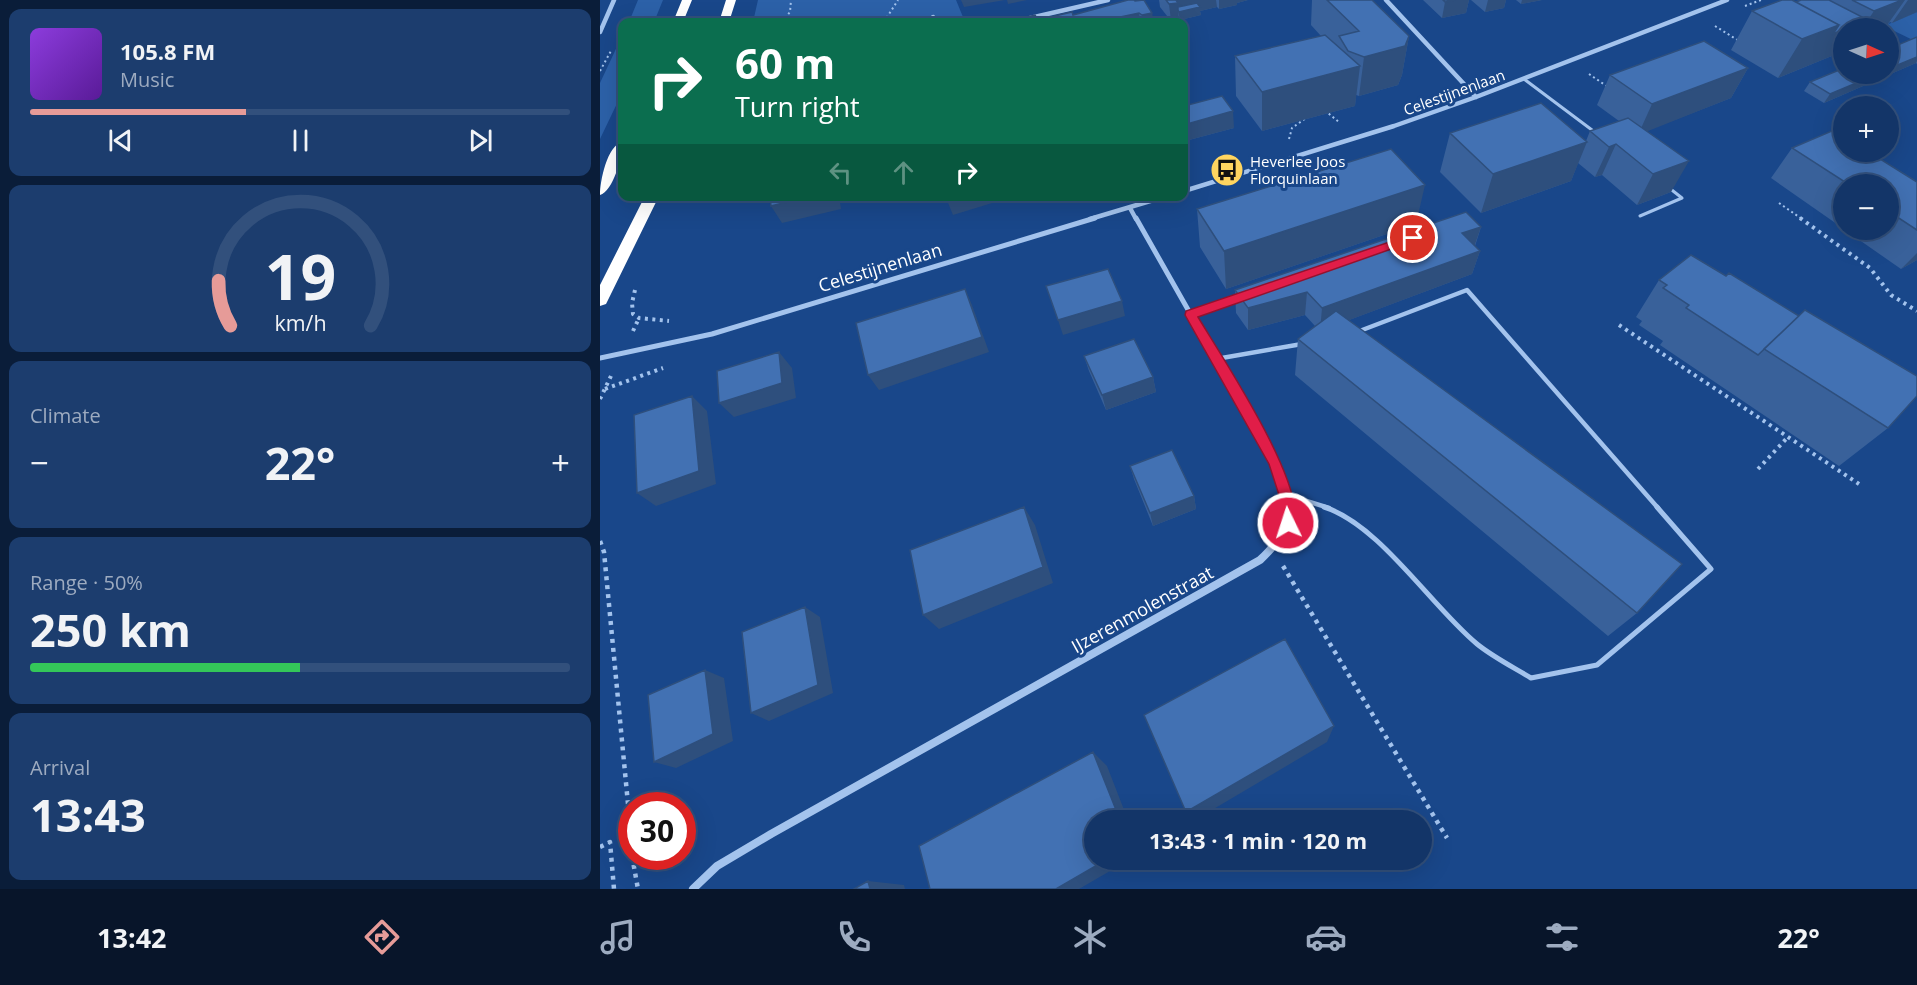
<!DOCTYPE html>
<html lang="en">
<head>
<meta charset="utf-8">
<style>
	body { margin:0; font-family:"Open Sans",sans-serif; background:#1c3d6e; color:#f1f3f6; height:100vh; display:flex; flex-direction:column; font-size:22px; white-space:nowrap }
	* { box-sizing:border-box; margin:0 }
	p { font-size:20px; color:#9dabc0 }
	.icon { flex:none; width:33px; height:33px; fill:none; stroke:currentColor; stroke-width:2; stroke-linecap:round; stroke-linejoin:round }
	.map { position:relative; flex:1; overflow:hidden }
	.drawer { display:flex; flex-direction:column; gap:9px; padding:9px; background:#0a1d39; width:600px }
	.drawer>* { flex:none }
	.banner { position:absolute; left:18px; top:18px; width:570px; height:183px; border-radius:12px; box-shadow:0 6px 24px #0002,0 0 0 2px #32507c; background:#0b6e4f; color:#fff; overflow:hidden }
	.needle { width:39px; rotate:93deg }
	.buttons { position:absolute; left:1233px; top:18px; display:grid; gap:12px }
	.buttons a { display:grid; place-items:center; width:66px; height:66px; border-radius:50%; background:#133568; box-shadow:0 6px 24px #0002,0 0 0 2px #32507c; font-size:30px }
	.speed { position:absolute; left:18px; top:792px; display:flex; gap:12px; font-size:30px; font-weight:700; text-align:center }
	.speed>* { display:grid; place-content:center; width:78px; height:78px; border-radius:50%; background:#133568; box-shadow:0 6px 24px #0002,0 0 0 2px #32507c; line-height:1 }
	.speed .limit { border:9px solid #d22; background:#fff; color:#111 }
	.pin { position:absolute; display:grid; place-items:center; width:51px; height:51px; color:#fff; margin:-26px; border:3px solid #fff; border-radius:50%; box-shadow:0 2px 6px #0007 }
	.me { position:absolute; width:66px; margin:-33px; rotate:356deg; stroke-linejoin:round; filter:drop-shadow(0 0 4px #0008) }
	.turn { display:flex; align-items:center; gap:21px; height:126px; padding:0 18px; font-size:27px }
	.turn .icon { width:78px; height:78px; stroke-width:2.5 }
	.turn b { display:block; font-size:42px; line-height:51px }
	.lanes { display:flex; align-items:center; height:57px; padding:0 18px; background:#0003; justify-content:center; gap:30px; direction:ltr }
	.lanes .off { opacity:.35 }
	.big { font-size:45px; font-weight:700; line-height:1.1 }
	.drawer .widget { flex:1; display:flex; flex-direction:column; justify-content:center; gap:9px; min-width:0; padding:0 21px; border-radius:12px; background:#1c3d6e }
	.drawer .dial { align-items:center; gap:0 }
	.dial svg { height:156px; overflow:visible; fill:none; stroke:#32507c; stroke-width:7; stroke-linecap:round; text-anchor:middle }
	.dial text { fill:#f1f3f6; stroke:none }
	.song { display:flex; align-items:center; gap:18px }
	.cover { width:72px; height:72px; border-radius:9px; background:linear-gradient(135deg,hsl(270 70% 55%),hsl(270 70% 35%)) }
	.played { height:6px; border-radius:3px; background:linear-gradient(90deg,#e69b98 40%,#32507c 40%) }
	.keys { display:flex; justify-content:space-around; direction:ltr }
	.heat { display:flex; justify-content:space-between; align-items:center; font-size:33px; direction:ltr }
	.charge { height:9px; border-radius:4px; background:linear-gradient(90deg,#34c759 50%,#32507c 0) }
	.trip { position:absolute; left:484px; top:810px; width:348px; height:60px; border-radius:30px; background:#133568; box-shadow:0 6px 24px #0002,0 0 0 2px #32507c; font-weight:700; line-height:60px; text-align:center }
	.dock { display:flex; height:96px; justify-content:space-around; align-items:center; background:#08152a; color:#9dabc0 }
	.dock .icon { width:42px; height:42px }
	.dock .active { color:#e69b98 }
	.dock b { font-size:27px; color:#f1f3f6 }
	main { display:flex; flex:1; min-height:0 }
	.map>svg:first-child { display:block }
</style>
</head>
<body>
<main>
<section class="drawer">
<div class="widget">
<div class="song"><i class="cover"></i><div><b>105.8 FM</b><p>Music</p></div></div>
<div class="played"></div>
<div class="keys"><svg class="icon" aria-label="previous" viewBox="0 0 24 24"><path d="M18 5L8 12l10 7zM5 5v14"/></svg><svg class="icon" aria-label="pause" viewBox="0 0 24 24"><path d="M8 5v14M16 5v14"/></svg><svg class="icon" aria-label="next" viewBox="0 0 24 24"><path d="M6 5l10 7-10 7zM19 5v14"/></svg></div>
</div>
<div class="widget dial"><svg viewBox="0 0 100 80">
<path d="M14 69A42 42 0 1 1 86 69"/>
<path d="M14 69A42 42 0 0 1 8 46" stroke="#e69b98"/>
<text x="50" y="56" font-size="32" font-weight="700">19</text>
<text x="50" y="72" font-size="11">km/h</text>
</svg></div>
<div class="widget"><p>Climate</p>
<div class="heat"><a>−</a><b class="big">22°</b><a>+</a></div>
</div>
<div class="widget"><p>Range · 50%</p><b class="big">250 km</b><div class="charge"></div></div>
<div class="widget"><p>Arrival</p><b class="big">13:43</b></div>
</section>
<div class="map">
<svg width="1317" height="889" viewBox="0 0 1317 889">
	<rect width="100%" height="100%" fill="#19478a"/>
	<path fill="#2c61a8" d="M 38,0 L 63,0 L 54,22 L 29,22 Z
		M 158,0 L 356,0 L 365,22 L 153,22 Z
		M 1317,12 L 1317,42 L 1284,26 Z
		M 22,36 L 22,93 L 0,139 L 0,83 Z"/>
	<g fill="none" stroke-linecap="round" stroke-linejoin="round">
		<path stroke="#a3c3ed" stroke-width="2" stroke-dasharray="2 3" stroke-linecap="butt" d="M 1145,6 L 1161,0
			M 182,22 L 190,12 L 191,0
			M 284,22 L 298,0
			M 1115,26 L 1139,41
			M 0,71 L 12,49
			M 989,74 L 1008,87
			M 724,113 L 728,113 L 740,123
			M 689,139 L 692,128 L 706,118
			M 1179,203 L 1202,219"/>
		<path stroke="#a3c3ed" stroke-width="4" stroke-dasharray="3 4.5" stroke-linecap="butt" d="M 1200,218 L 1270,268 L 1291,295 L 1317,311
			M 35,290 L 32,303 L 33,314 L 39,318 L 69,321
			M 1019,325 L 1259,484
			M 33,331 L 39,318
			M 5,389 L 63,368
			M 0,399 L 11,376
			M 1158,469 L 1188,437"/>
		<path stroke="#a3c3ed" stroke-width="4.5" stroke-dasharray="4 5" stroke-linecap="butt" d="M 0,541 L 4,552 L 32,846
			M 683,566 L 847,838
			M 0,847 L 10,842 L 14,889
			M 32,856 L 38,889"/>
		<path stroke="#a3c3ed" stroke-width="3" d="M 924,79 L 996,133
			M 1040,216 L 1082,198 L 1068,187"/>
		<path stroke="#a3c3ed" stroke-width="4.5" d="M 591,314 L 639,298
			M 757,332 L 867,290 L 1058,508
			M 616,359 L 702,344
			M 687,495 L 729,508"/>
		<path stroke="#a3c3ed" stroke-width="5" d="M 724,507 C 779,524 832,607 877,644 C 893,657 913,667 931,678 L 997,665 L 1111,569 L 1057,507"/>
		<path stroke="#a3c3ed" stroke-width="4.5" d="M 786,0 L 876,97
			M 333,17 L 335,22
			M 430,18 L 508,0
			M 0,32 L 14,0
			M 584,191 L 794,126 L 876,97 L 1127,0
			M 530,208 L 536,219
			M 490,219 L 567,196"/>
		<path stroke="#a3c3ed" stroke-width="5" d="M 536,218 L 675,463 L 685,491 L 688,508
			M 0,358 L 112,334 L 495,218"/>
		<path stroke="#a3c3ed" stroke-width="8" d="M 93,889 L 117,866 L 171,834 L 660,560 C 676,545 688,530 688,507"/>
		<path fill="#fff" fill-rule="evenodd" d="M 82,0 L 92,0 L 83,22 L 73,22 Z
			M 126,0 L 136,0 L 129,22 L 119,22 Z
			M 22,142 C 23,154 14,191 0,195 C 0,181 7,146 22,142 Z
			M 45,196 L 59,196 L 8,300 L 6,304 L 0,306 L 0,285 Z"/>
	</g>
	<path fill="#39619a" d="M 528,0 L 554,22 L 405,22 L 438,20 L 473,15 Z
		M 559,0 L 648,0 L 637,3 L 637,5 L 619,9 L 617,7 L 600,11 L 601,15 L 580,20 L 579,19 L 571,21 L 560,7 Z
		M 712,0 L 772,0 L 809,36 L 802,75 L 798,85 L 759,96 L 756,95 L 755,106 L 662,131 L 636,96 L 635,56 L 721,36 L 711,25 Z
		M 823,0 L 869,0 L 866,13 L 842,18 Z
		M 871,0 L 906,0 L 904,8 L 885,12 Z
		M 916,0 L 942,0 L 921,4 Z
		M 1201,0 L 1317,0 L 1317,12 L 1292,23 L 1290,22 L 1285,28 L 1244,28 L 1244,51 L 1178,78 L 1131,50 L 1152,11 Z
		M 1317,37 L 1317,64 L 1316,63 L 1224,103 L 1204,91 L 1210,82 Z
		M 1148,68 L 1131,98 L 1046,131 L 1071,192 L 1037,205 L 1002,175 L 995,177 L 978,163 L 971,181 L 881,213 L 840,172 L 850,133 L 986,141 L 990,131 L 1019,121 L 997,105 L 1010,75 Z
		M 584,106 L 634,128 L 589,140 L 584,133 Z
		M 1192,148 L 1317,182 L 1317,260 L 1301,269 L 1245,230 L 1288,230 L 1288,184 L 1244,184 L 1244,229 L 1171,178 Z
		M 597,209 L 816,224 L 626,289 L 600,247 Z
		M 881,227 L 875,246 L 880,251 L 872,274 L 749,320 L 1037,613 L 1008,636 L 695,375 L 698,339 L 715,326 L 705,315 L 648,330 L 636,313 L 635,290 Z
		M 1059,280 L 1288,428 L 1239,466 L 1060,345 L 1063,341 L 1039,325 L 1042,321 L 1036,317 Z
		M 484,356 L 553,377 L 556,392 L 506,410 L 489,371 Z
		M 530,466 L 594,496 L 596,509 L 553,526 L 534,479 Z"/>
	<path fill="#2e4f7d" d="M 361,0 L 405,0 L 364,7 Z
		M 407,0 L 427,0 L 408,4 Z
		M 576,0 L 616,0 L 617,7 L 600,11 L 601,15 L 580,20 L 578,10 L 579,19 L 571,21 L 569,4 Z
		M 619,0 L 648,0 L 637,3 L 637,5 L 619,9 Z
		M 855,0 L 869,0 L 866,13 L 842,18 L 845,2 Z
		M 888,0 L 906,0 L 904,8 L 885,12 Z
		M 922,0 L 942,0 L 921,4 Z
		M 1302,0 L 1305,0 L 1285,28 L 1246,28 L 1268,20 L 1274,11 Z
		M 1308,0 L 1317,0 L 1317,12 L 1292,23 Z
		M 539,13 L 540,22 L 518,22 L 520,17 Z
		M 552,13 L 554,22 L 542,22 L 542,15 Z
		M 1239,25 L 1244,29 L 1244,51 L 1178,78 L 1202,39 Z
		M 809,36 L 802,75 L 798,85 L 759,96 L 764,57 Z
		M 1317,57 L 1317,61 L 1316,63 L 1224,103 L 1230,94 L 1278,74 L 1288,74 L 1288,69 Z
		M 760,66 L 755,106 L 662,131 L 662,92 Z
		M 1148,68 L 1131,98 L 1038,135 L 1052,104 Z
		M 633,111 L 634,128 L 589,140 L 587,124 Z
		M 987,142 L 971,181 L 881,213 L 893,174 Z
		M 1016,144 L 1002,175 L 995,177 L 1009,147 Z
		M 1089,161 L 1071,192 L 1037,205 L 1053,174 Z
		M 825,185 L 816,224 L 626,289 L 624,251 Z
		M 211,196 L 239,196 L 241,209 L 182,223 L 171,206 Z
		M 352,196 L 415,196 L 353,215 L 346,198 Z
		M 881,227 L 873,250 L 862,233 Z
		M 880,251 L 872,274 L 720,331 L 722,308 Z
		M 1317,253 L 1317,260 L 1301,269 Z
		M 365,289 L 372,305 L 389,352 L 279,390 L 268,375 Z
		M 707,292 L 705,315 L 648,330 L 648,308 Z
		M 522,301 L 525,316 L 463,335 L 458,320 Z
		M 179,352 L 192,368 L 196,398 L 134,417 L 119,403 Z
		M 553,377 L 556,392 L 506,410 L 502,395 Z
		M 92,396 L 107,411 L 116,484 L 56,506 L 37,493 Z
		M 594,496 L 596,509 L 553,526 L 550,513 Z
		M 424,507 L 435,525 L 453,583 L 339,629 L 323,615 Z
		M 205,607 L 220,617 L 233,693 L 169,721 L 151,713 Z
		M 105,670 L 124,678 L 133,741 L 76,768 L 54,762 Z
		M 734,726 L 727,742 L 595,820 L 592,820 L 586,812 Z
		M 493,752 L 507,766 L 528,820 L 520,820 Z
		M 506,860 L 529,860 L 479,889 L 456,889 Z
		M 268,881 L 304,885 L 305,889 L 270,889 Z"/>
	<path fill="#4271b3" stroke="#2e4f7d" stroke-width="1.5" d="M 528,0 L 534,0 L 535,1 L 544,0 L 552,13 L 542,15 L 539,13 L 520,17 L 522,22 L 405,22 L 435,15 L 438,20 L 472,12 L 473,15 Z
		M 566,0 L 576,0 L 578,3 L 569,4 Z
		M 727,0 L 772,0 L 809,36 L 805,46 L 764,57 L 748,51 L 739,36 L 759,31 Z
		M 843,0 L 855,0 L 845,2 Z
		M 1182,0 L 1192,0 L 1239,25 L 1202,39 L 1152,11 Z
		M 1201,0 L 1229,0 L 1268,20 L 1244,28 L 1244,29 L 1233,34 L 1239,25 L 1196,2 Z
		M 1252,0 L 1302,0 L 1274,11 Z
		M 597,3 L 600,7 L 579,12 L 578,10 L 578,7 Z
		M 725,35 L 760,66 L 662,92 L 635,56 Z
		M 1317,37 L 1317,57 L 1288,69 L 1288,49 Z
		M 1104,41 L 1148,68 L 1052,104 L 1010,75 Z
		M 1244,68 L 1244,74 L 1278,74 L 1230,94 L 1210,82 Z
		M 622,96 L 633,111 L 587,124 L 584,118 L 584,106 Z
		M 941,103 L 987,142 L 893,174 L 850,133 Z
		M 1028,118 L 1089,161 L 1053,174 L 1016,144 L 1009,147 L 990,131 Z
		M 1234,130 L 1244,136 L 1244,152 L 1269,152 L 1317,182 L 1317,230 L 1288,211 L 1288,184 L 1248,184 L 1192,148 Z
		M 791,149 L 825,185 L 624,251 L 597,209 Z
		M 170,196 L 211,196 L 171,206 Z
		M 866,212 L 881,227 L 862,233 L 880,251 L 722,308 L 707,292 L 648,308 L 635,290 Z
		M 1091,255 L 1126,276 L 1129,273 L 1199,316 L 1158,355 L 1086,308 L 1089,305 L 1063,288 L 1067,285 L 1059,280 Z
		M 508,269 L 522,301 L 458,320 L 446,286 Z
		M 365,289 L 382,337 L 268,375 L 256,323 Z
		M 1205,310 L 1317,376 L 1317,396 L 1288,428 L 1164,349 Z
		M 736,311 L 1082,564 L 1037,613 L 698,339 Z
		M 534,339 L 553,377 L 502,395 L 484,356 Z
		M 179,352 L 182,383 L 119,403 L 117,371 Z
		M 92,396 L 99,471 L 37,493 L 34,415 Z
		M 572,450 L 594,496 L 550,513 L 530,466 Z
		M 424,507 L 443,567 L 323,615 L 310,550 Z
		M 205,607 L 218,685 L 151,713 L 142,632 Z
		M 685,639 L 734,726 L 586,812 L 544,715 Z
		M 105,670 L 113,734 L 54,762 L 48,695 Z
		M 493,752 L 520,820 L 495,820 L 495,860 L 506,860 L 456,889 L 330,889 L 319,846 Z
		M 268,881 L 270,889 L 254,889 Z"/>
	<path fill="#e11d48" stroke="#92132f" stroke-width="1.5" d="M 813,234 L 817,235 L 817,240 L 598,317 C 620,354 711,490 693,528 L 688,529 L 683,528 L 679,495 L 669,464 L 585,315 L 586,311 Z"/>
	<defs>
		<g id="bus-disc" transform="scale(1.725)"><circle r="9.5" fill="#ffd560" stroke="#19478a"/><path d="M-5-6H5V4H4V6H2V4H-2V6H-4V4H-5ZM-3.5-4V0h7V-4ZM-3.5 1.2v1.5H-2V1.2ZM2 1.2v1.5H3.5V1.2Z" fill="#111"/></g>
	</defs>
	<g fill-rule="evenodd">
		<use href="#bus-disc" x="627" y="170"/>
	</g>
	<g text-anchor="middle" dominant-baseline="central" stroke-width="6" stroke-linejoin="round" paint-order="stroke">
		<g font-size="15" fill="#fff" stroke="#19478a">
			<text transform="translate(854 92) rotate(-20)">Celestijnenlaan</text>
		</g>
		<g font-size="15" fill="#fff" stroke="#19478a" text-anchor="start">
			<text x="650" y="161">Heverlee Joos<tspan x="650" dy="17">Florquinlaan</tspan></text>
		</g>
		<g font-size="18" fill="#fff" stroke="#19478a">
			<text transform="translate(280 267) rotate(-17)">Celestijnenlaan</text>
			<text transform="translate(542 609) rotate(-29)">IJzerenmolenstraat</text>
		</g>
	</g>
</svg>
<div class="buttons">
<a><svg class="needle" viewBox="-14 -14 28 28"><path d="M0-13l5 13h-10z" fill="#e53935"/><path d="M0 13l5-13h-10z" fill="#9dabc0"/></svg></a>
<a>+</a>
<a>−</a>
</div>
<div class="speed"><div class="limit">30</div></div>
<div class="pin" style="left:813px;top:238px;background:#d93025"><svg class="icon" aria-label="arrive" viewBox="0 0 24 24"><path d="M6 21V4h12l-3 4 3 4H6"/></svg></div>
<svg class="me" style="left:688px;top:523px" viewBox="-20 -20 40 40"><circle r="17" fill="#e11d48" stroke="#fff" stroke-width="3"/><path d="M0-11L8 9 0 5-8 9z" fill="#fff"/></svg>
<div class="trip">13:43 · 1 min · 120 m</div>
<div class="banner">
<div class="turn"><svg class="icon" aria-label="right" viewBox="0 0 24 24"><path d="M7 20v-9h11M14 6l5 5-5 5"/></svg><div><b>60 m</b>Turn right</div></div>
<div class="lanes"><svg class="icon off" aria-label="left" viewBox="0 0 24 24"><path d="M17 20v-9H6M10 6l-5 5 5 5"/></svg><svg class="icon off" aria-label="ahead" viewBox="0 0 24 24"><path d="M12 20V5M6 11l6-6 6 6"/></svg><svg class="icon" aria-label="right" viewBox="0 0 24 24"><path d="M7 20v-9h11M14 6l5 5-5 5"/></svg></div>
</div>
</div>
</main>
<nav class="dock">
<b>13:42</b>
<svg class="icon active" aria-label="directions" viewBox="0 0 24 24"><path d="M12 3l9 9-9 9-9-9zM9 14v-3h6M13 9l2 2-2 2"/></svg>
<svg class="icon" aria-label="music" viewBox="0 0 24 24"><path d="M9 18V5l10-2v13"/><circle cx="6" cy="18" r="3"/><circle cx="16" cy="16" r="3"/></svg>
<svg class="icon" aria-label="phone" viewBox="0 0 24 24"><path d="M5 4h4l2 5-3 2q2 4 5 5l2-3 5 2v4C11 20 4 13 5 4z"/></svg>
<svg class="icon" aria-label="climate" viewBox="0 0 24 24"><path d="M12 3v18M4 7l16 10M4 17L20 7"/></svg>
<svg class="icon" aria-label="car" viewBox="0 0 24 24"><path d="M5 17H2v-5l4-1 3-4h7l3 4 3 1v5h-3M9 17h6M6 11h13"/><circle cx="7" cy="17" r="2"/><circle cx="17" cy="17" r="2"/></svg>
<svg class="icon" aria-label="filters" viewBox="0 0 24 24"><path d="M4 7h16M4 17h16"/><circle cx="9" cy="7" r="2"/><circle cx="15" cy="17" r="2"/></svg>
<b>22°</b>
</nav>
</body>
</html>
